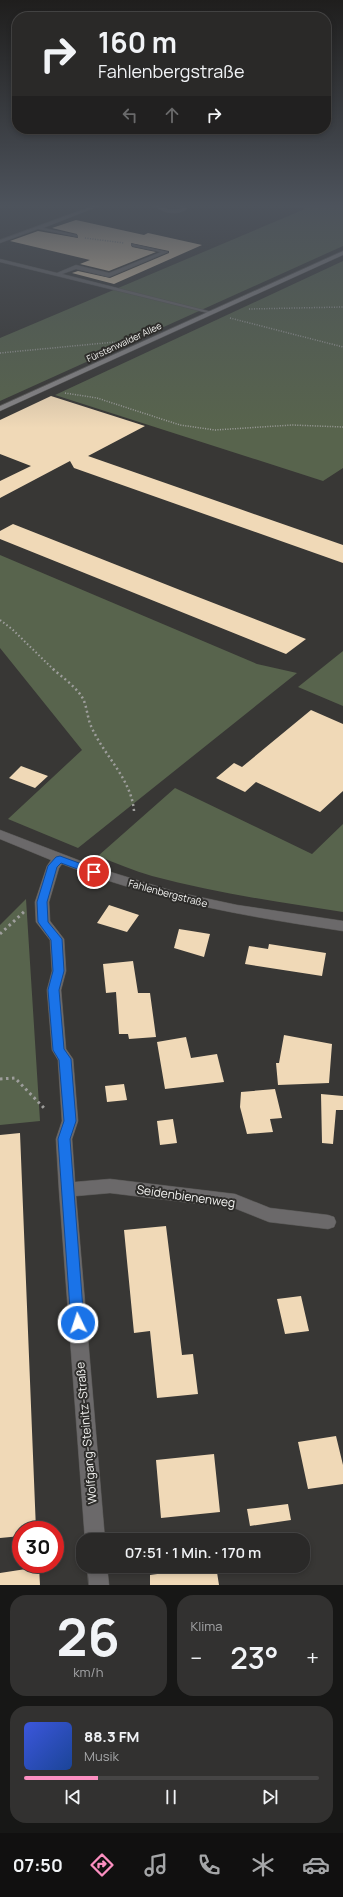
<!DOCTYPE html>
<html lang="de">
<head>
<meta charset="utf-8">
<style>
	body { margin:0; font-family:Manrope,sans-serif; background:#323130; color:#f1f3f6; height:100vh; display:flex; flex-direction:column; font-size:15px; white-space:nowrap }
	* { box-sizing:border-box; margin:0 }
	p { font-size:13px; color:#a5a6a8 }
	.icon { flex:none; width:22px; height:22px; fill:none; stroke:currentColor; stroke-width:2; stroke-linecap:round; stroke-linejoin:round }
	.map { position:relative; height:1585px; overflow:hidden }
	.drawer { display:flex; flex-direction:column; gap:10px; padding:10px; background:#171716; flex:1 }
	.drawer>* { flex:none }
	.top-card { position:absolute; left:12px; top:12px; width:319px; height:122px; border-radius:16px; box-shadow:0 2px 6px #0003,0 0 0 1px #464545; background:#2a2928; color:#f1f3f6; overflow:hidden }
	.speed { position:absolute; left:12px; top:1521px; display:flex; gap:8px; font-size:20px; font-weight:700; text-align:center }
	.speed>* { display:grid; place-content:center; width:52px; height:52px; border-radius:50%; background:#2a2928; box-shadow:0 2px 6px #0003,0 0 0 1px #464545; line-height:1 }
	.speed .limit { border:6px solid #d22; background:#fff; color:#111 }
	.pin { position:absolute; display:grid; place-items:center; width:34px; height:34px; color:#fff; margin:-17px; border:2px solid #fff; border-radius:50%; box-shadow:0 1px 4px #0007 }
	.me { position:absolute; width:44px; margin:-22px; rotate:356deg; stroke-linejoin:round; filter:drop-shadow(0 0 3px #0008) }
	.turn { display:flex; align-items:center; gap:14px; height:84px; padding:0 20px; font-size:18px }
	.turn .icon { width:52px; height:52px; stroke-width:2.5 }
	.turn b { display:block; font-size:28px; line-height:34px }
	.lanes { display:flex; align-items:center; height:38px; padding:0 20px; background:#0003; justify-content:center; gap:20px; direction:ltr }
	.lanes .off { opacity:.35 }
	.big { font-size:30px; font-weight:600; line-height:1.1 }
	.drawer .card { flex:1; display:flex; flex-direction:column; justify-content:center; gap:6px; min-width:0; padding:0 14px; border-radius:16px; background:#323130 }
	.drawer .dial { align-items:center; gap:0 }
	.dial b { font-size:52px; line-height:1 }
	.song { display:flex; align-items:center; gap:12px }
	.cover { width:48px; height:48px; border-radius:6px; background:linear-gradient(135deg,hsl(230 70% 55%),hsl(220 70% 35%)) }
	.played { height:4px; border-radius:2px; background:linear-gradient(90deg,#fc8fc1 25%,#464545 25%) }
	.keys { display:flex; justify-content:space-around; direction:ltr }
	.heat { display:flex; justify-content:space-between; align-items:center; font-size:22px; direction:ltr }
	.drawer .tiles { flex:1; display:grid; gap:10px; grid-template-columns:1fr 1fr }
	.card:last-child { grid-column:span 2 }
	.trip { position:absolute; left:76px; top:1533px; width:234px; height:40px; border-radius:16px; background:#2a2928; box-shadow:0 2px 6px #0003,0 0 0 1px #464545; font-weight:600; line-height:40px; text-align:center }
	.tab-bar { display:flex; height:64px; justify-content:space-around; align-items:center; background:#111010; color:#a5a6a8 }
	.tab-bar .icon { width:28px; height:28px }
	.tab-bar .selected { color:#fc8fc1 }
	.tab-bar b { font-size:18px; color:#f1f3f6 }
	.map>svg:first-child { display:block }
</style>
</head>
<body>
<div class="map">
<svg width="343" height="1585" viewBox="0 0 343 1585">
	<rect width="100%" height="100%" fill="#383735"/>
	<path fill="#58644d" d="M 291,206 L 343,206 L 343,246 L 0,401 L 0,338 L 305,209 Z
		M 343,261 L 343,468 L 323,481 L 55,395 Z
		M 0,555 L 257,664 L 297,673 L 78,848 L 8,819 L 82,750 L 0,648 Z
		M 343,651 L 343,706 L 298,687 Z
		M 175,788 L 312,854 L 343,824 L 343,912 C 279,902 215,893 152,876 C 134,871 116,863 98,856 Z
		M 26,899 L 40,1121 L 0,1125 L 0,925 Z"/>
	<path fill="#f0d9b7" d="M 76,220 L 144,235 L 148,233 L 202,245 L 114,284 L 72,273 L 78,271 L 110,278 L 169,253 L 169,251 L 131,243 L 132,247 L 156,252 L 109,271 L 80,264 L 90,260 L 10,241 L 38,231 L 78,238 L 77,234 L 52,228 Z
		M 51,396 L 145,426 L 88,456 L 343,545 L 343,563 L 74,468 L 70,461 L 0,498 L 0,481 L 31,466 L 0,454 L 0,420 Z
		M 13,524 L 180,590 L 306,639 L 286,654 L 0,539 L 0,531 Z
		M 311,710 L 343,724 L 343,791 L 320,812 L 256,782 L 245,792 L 216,778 L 234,763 L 242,767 Z
		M 21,766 L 48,776 L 35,788 L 9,778 Z
		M 109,905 L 139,915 L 127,932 L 97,923 Z
		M 179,929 L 210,934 L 204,957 L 174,948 Z
		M 269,944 L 326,953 L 322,976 L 245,964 L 249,946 L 268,949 Z
		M 133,961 L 138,993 L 150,993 L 156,1037 L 129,1039 L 128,1034 L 119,1034 L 116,992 L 106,993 L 103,964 Z
		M 284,1035 L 332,1044 L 329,1083 L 278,1085 L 276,1063 L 279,1063 Z
		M 186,1037 L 191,1058 L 217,1054 L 224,1082 L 165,1089 L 157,1042 Z
		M 124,1084 L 127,1100 L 107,1102 L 105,1086 Z
		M 275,1089 L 282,1118 L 270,1119 L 273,1132 L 247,1134 L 240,1107 L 241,1092 Z
		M 321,1094 L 343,1096 L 343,1110 L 336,1110 L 333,1144 L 322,1143 Z
		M 173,1119 L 177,1143 L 160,1145 L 157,1121 Z
		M 20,1133 L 36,1530 L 21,1530 L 21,1536 L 0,1538 L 0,1135 Z
		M 166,1226 L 182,1355 L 193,1354 L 198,1394 L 157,1398 L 150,1331 L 134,1333 L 124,1230 Z
		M 301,1296 L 309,1331 L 285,1334 L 277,1299 Z
		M 336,1436 L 343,1465 L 343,1484 L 308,1489 L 298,1442 Z
		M 214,1454 L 220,1512 L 161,1518 L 156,1460 Z
		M 288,1504 L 291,1520 L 250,1526 L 247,1509 Z
		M 216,1566 L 219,1585 L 150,1585 L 150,1575 Z
		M 39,1567 L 40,1585 L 0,1585 L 0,1573 Z"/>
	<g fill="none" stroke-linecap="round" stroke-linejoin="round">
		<g stroke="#565553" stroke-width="1">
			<path id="lane" d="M 93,206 L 99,206 L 43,228 L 77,235 L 77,237 L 38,229 L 0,243 L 0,240 Z
				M 154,206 L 159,206 L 170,210 L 182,209 L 177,206 L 183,206 L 187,209 C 177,216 163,213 154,206 Z
				M 132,244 L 168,252 L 109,277 L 76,269 L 62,274 L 212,312 L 212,314 L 0,262 L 0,259 L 57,273 L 76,265 L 109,273 L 161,252 L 132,246 Z"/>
		</g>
		<g stroke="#565553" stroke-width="1">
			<path id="street" d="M 0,830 L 104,870 L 176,892 L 237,905 L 343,921 L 343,931 C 244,916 156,901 62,864 L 59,868 L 49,902 L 50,921 L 64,939 L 66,971 L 61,990 L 66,1049 L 73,1059 L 78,1121 L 72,1139 L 75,1182 L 110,1179 L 235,1194 L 270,1208 L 328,1215 L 334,1217 L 336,1222 L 334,1227 L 328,1229 L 269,1222 L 234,1208 L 110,1193 L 76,1196 L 105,1540 L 85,1540 L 59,1190 L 56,1139 L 62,1121 L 58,1060 L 52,1050 L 47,990 L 52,971 L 50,940 L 36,922 L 35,902 L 47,866 L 51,860 L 0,839 Z
				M 87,1566 L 107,1566 L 109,1585 L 89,1585 Z"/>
		</g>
		<g stroke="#565553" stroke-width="1">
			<path id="secondary" d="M 343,251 L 343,255 L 0,411 L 0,406 Z"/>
		</g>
		<path stroke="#9e9e9c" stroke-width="1.5" stroke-dasharray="1 1.5" stroke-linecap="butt" d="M 85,238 L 124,243
			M 249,309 L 343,307
			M 230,318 L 343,347
			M 0,353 L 115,342
			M 65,393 L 97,398 L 180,425 L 215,430 L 292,425 L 343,427"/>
		<path stroke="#9e9e9c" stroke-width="2" stroke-dasharray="1.5 2.5" stroke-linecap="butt" d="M 0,620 L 12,629 L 54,670"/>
		<path stroke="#9e9e9c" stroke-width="2.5" stroke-dasharray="2 3" stroke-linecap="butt" d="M 53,669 C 62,677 75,686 82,697 C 87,705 87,717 91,726 C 104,756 131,778 134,811"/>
		<path stroke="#9e9e9c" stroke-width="3" stroke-dasharray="2.5 3.5" stroke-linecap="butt" d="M 0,934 L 26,910
			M 0,1079 L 15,1078 L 44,1108"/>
		<use href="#lane" fill="#6b696a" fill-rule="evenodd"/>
		<use href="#street" fill="#6b696a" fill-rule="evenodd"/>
		<use href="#secondary" fill="#878586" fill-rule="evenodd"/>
	</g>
	<linearGradient id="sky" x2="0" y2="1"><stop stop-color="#1f1e1d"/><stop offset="0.48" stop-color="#4d535c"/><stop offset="1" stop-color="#4d535c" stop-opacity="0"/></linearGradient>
	<rect width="343" height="428" fill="url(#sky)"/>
	<path fill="#1a73e8" stroke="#114b97" d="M 60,856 L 98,870 L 99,872 L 94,875 L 61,863 L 57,867 L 47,902 L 48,922 L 62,939 L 64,971 L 59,990 L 64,1049 L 71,1059 L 76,1121 L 70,1139 L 84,1323 L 82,1327 L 78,1329 L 73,1327 L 71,1323 L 58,1139 L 64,1121 L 59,1060 L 53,1050 L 48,990 L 53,971 L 51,940 L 38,922 L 37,902 L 48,866 L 56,857 Z"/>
	<g text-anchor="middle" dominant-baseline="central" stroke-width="4" stroke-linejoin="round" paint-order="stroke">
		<g font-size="9" fill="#f3f3f1" stroke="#2e2d2b">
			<text transform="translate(124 342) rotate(-25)">Fürstenwalder Allee</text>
		</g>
		<g font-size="10" fill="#f3f3f1" stroke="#2e2d2b">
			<text transform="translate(168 893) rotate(15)">Fahlenbergstraße</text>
		</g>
		<g font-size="12" fill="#f3f3f1" stroke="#2e2d2b">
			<text transform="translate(186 1196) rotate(8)">Seidenbienenweg</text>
			<text transform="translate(86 1433) rotate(-95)">Wolfgang-Steinitz-Straße</text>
		</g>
	</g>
</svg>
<div class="speed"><div class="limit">30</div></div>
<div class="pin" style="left:94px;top:872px;background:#d93025"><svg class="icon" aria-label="arrive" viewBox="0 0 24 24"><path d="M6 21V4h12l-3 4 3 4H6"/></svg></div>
<svg class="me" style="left:78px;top:1323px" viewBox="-20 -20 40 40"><circle r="17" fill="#1a73e8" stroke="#fff" stroke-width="3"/><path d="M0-11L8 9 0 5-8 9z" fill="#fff"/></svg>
<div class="trip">07:51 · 1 Min. · 170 m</div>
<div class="top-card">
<div class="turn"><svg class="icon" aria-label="right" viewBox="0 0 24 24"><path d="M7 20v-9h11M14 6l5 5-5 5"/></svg><div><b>160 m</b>Fahlenbergstraße</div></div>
<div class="lanes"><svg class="icon off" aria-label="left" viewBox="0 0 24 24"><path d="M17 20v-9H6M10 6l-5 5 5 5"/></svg><svg class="icon off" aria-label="ahead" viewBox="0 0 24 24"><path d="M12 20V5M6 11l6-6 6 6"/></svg><svg class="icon" aria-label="right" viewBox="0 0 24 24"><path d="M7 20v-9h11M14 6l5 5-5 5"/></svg></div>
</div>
</div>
<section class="drawer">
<div class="tiles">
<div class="card dial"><b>26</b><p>km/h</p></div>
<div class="card"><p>Klima</p>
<div class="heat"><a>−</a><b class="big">23°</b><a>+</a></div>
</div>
<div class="card">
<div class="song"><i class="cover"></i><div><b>88.3 FM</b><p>Musik</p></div></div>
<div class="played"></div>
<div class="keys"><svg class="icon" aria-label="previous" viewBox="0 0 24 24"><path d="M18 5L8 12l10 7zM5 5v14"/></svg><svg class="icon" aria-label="pause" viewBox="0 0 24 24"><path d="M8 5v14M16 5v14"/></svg><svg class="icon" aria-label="next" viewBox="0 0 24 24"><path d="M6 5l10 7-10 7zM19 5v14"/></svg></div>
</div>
</div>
</section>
<nav class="tab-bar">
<b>07:50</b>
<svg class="icon selected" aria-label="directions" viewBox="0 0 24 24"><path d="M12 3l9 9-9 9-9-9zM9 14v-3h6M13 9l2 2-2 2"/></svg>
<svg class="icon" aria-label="music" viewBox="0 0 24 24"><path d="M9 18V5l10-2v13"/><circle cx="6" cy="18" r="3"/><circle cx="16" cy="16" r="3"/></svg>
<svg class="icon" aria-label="phone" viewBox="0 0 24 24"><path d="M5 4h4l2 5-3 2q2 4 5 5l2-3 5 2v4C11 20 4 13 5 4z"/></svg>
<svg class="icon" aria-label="climate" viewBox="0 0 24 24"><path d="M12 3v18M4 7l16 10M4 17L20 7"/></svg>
<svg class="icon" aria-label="car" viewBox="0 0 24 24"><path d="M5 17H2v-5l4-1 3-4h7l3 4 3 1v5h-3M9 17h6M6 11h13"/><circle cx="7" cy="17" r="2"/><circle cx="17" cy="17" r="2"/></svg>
</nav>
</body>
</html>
